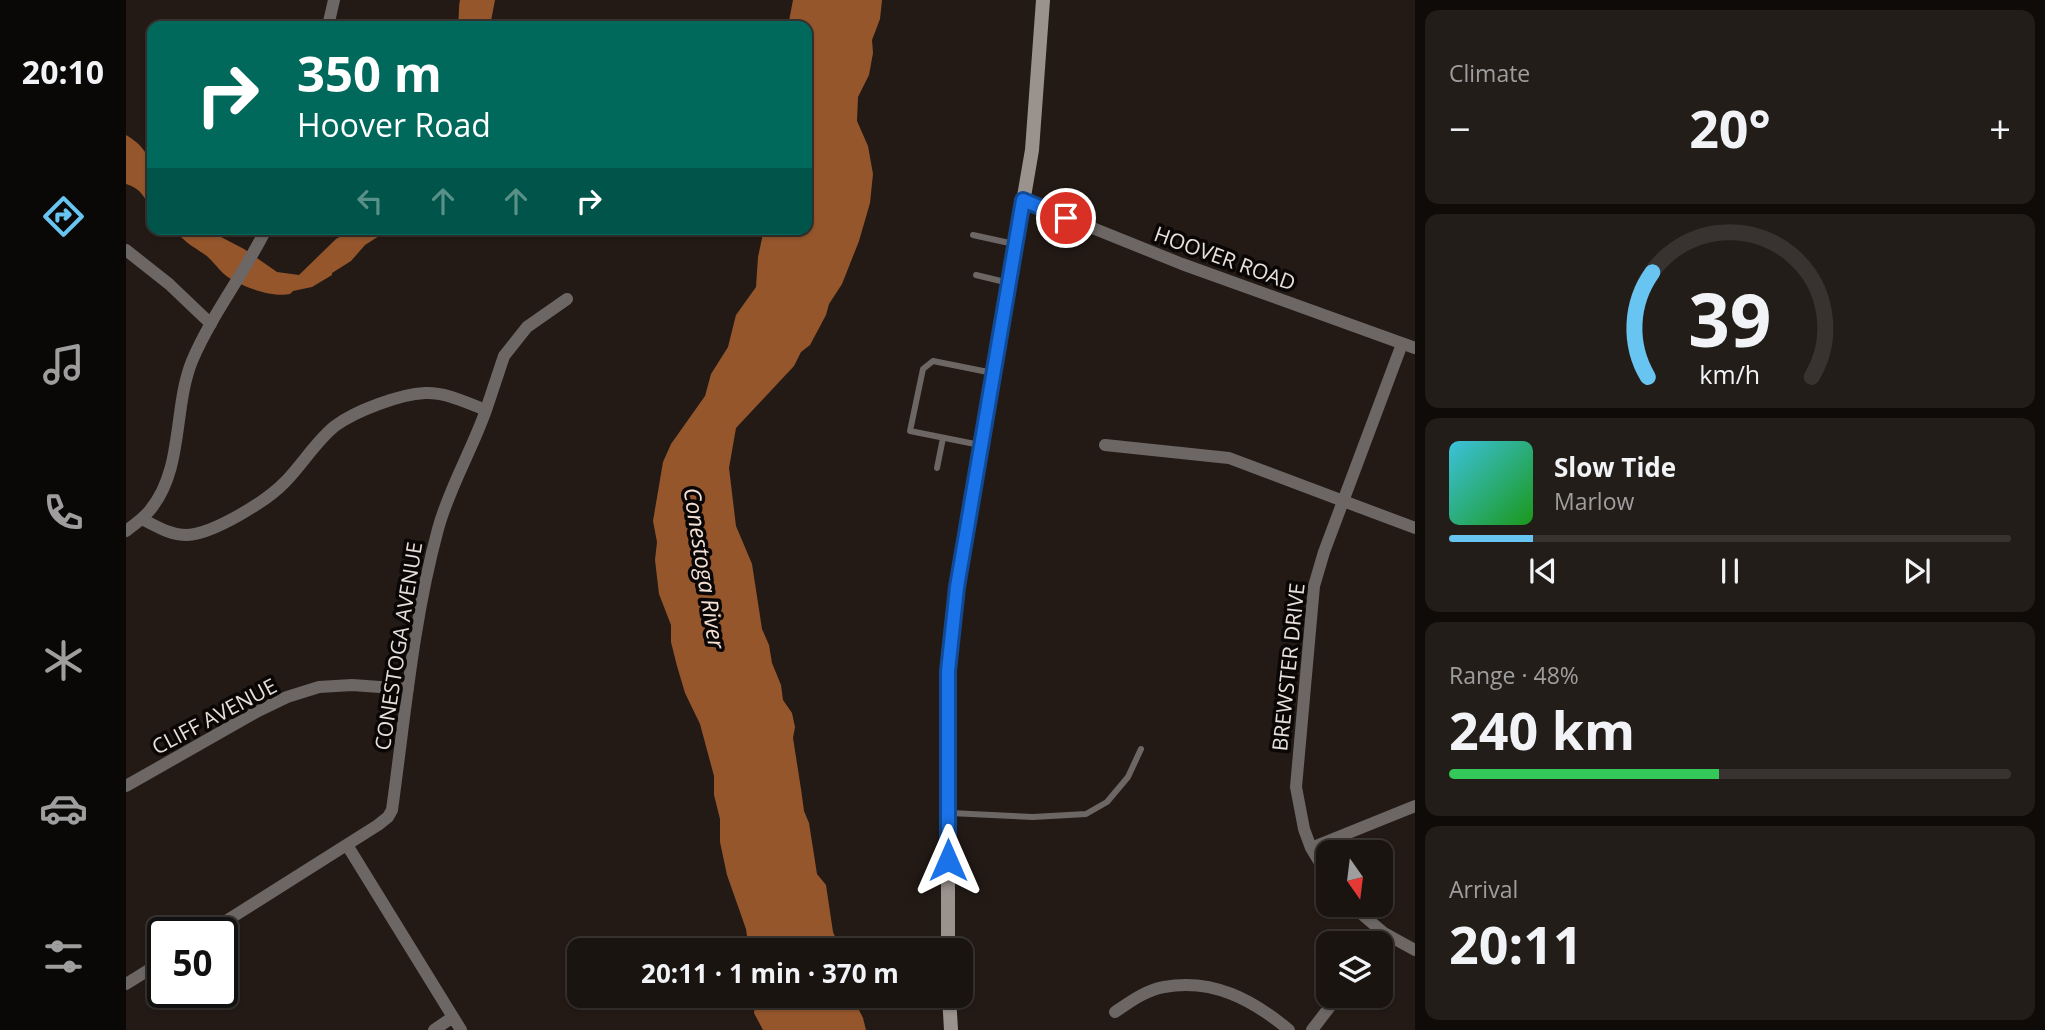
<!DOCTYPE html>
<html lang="en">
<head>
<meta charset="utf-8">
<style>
	body { margin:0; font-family:"Open Sans",sans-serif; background:#231d19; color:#f1f3f6; height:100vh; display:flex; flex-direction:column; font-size:26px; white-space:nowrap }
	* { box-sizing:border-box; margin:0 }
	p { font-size:23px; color:#9f9e9f }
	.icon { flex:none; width:38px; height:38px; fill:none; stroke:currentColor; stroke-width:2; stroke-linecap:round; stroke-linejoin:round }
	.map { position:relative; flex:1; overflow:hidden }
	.sheet { display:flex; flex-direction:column; gap:10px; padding:10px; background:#0e0b09; width:630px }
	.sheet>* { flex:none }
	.top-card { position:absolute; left:21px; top:21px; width:665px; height:214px; border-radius:14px; box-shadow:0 2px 5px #0004,0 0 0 2px #383330; background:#00695c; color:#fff; overflow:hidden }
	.needle { width:46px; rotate:166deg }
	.tools { position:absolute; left:1190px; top:840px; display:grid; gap:14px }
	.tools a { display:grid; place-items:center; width:77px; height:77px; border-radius:14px; background:#1a1410; box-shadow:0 2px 5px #0004,0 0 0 2px #383330; font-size:35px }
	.speed { position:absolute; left:21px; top:917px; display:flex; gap:14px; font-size:35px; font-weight:700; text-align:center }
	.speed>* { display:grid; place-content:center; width:91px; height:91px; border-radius:50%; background:#1a1410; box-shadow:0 2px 5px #0004,0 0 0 2px #383330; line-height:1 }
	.speed .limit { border:4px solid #111; border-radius:10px; background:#fff; color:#111 }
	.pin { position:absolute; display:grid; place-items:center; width:60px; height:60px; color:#fff; margin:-30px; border:4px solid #fff; border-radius:50%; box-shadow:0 2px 7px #0007 }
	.me { position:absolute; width:77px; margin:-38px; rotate:0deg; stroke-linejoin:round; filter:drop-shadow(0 0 5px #0008) }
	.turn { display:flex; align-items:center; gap:24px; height:147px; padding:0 35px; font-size:32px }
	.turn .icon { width:91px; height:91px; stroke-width:2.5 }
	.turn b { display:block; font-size:49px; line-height:60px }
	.lanes { display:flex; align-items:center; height:66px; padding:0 35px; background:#0003; justify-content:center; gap:35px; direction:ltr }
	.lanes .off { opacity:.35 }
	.big { font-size:52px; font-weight:700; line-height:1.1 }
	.sheet .tile { flex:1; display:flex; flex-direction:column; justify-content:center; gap:10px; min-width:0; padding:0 24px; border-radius:14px; background:#231d19 }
	.sheet .dial { align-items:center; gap:0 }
	.dial svg { height:182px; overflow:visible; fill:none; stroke:#383330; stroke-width:7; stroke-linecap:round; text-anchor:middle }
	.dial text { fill:#f1f3f6; stroke:none }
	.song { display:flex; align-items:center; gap:21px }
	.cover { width:84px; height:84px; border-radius:10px; background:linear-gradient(135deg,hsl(190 70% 55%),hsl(120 70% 35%)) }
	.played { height:7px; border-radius:4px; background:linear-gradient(90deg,#68c4f0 15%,#383330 15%) }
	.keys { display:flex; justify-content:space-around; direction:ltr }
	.heat { display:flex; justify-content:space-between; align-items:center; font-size:38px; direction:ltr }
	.charge { height:10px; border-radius:5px; background:linear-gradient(90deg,#34c759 48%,#383330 0) }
	.trip { position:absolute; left:441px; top:938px; width:406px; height:70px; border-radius:14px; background:#1a1410; box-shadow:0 2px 5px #0004,0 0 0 2px #383330; font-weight:700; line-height:70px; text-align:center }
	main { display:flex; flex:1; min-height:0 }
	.tabs { display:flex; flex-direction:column; width:126px; justify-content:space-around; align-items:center; background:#0a0806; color:#9f9e9f }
	.tabs .icon { width:49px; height:49px }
	.tabs .on { color:#68c4f0 }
	.tabs b { font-size:32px; color:#f1f3f6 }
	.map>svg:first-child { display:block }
</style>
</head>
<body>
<main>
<nav class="tabs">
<b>20:10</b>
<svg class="icon on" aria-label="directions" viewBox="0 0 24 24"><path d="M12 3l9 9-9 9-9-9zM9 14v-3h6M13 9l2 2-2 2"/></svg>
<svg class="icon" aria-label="music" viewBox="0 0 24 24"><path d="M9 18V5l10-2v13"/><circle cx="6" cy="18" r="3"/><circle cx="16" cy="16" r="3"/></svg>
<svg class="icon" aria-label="phone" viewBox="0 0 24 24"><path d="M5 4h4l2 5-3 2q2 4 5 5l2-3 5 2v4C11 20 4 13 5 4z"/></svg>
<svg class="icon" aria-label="climate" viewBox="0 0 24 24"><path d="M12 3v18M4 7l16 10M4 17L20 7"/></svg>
<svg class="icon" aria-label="car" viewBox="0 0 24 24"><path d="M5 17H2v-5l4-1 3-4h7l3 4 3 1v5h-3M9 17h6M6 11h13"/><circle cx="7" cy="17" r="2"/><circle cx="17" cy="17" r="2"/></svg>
<svg class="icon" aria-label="filters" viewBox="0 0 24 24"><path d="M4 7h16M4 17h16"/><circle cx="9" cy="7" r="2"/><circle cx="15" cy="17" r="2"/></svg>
</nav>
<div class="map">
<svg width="1289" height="1030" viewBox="0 0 1289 1030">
	<rect width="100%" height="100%" fill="#231a15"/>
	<path fill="#95562c" d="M 334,0 L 369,0 L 364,26 L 331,26 C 334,17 332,9 334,0 Z
		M 667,0 L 756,0 L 754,19 L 746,40 L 747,53 L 743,75 L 732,97 L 731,121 L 742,146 L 747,174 L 744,203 L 733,241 L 716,284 L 703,304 L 700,315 L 684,345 L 675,352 L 668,366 L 610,428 L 603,468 L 610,526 L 626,564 L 636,629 L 643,645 L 646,663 L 655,685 L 657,700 L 666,713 L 669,727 L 667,738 L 675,789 L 678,811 L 683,823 L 691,874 L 700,885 L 707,932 L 715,950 L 623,950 L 620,929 L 601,875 L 594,842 L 594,819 L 588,795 L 588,776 L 574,724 L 559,693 L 551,666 L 545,642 L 545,625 L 533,594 L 529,560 L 531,542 L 527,521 L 537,462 L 545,444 L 579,396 L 585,374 L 602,347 L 610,315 L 630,287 L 632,257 L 638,229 L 681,229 L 681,26 L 662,26 Z
		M 0,135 C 33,154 26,179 26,212 C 19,198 16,189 0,184 Z
		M 49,229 L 87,229 L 95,237 L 118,249 L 151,272 L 173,275 L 210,239 L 227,229 L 264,229 L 239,245 L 225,261 L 206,273 L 206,275 L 186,287 L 167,291 L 164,294 C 147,298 112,286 98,274 C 91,268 86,259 78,254 C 68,247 56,241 49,229 Z
		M 630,996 L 726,996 L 737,1018 L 740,1030 L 637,1030 L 628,1013 Z"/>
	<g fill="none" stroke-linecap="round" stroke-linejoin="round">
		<path stroke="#6c6764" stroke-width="6" d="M 847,235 L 888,244
			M 850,275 L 883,283
			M 854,445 L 784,431 L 797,369 L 807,361 L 867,373
			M 811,468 L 817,438
			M 824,813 L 907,817 L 960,814 L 981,802 L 1002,777 L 1015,749"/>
		<path stroke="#6c6764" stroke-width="12" d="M 202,26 L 208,0
			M 897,200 L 1056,264 L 1289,348
			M 0,250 L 43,284 L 85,324
			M 360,410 L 378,356 L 401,327 L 441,299
			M 979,445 L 1103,458 L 1289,528
			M 16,519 C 30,526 44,535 61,535 C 87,534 141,501 159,482 C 176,465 190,441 209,426 C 229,411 274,394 299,393 C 320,392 341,403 360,410 C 346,450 323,488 312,529 C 287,621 279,716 266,810 L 262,817 L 252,825 L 81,933
			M 0,531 C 8,525 18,518 24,510 C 58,469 47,408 66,361 C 86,314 118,274 140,229
			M 0,786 L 132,711 L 161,697 L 193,687 L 226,685 L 282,689
			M 221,845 L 335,1030
			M 1185,848 L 1289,806
			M 1202,876 L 1185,848 L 1178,829 L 1170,787 L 1188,586 L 1198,552 L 1276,344
			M 1225,905 L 1258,933 L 1289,950
			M 0,984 L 37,961
			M 989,1012 C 1004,1002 1020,990 1038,987 C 1087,978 1127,1000 1163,1030
			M 308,1030 L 327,1017
			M 1186,1030 L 1212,996"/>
		<path stroke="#9a928d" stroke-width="14" d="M 822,950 L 822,671 L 831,587 L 906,150 L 917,0
			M 823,996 L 825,1030"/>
	</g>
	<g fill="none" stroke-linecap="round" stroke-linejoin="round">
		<g stroke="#114b97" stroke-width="18">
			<path id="route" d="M 822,860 L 822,671 L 831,587 L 897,200 L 940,218"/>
		</g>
		<use href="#route" stroke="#1a73e8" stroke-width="12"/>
	</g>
	<g text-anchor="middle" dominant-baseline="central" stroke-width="7" stroke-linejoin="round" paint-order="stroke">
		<g font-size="21" fill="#e6dfdc" stroke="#090605">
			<text transform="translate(1099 258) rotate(20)">HOOVER ROAD</text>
			<text transform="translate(272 646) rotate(-81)">CONESTOGA AVENUE</text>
			<text transform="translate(1162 667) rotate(-84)">BREWSTER DRIVE</text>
			<text transform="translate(88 716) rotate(-28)">CLIFF AVENUE</text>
		</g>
		<g font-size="23" font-style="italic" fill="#f4e0d5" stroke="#090605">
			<text transform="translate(579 568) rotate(81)">Conestoga River</text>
		</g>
	</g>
</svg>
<div class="tools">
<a><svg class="needle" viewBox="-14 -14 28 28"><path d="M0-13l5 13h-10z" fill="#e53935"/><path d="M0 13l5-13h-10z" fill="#9f9e9f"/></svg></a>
<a><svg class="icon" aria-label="layers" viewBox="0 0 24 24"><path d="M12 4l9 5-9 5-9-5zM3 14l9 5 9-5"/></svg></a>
</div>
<div class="speed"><div class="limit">50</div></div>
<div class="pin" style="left:940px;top:218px;background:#d93025"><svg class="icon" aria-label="arrive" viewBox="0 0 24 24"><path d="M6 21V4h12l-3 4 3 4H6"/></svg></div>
<svg class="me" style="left:822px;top:860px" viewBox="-20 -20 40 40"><path d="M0-17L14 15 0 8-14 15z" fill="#1a73e8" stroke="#fff" stroke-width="4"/></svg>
<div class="trip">20:11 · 1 min · 370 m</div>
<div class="top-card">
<div class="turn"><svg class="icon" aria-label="right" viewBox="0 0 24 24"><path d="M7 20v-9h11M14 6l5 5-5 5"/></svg><div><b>350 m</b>Hoover Road</div></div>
<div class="lanes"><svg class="icon off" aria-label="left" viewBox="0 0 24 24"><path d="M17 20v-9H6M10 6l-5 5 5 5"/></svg><svg class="icon off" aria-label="ahead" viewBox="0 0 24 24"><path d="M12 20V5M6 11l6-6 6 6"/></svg><svg class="icon off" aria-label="ahead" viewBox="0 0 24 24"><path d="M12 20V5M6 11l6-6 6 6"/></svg><svg class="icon" aria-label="right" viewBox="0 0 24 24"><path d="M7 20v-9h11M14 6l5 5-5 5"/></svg></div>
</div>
</div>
<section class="sheet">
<div class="tile"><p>Climate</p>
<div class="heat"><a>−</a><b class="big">20°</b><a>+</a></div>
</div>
<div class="tile dial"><svg viewBox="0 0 100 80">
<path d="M14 69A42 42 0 1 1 86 69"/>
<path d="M14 69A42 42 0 0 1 16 23" stroke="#68c4f0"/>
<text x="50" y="56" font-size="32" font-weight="700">39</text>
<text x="50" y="72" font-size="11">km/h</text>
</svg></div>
<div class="tile">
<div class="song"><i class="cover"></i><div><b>Slow Tide</b><p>Marlow</p></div></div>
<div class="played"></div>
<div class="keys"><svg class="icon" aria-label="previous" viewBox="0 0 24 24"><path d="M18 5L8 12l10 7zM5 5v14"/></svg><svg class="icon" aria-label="pause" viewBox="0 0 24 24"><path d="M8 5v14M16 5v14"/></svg><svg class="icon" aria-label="next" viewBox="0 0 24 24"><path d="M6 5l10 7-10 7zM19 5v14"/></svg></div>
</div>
<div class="tile"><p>Range · 48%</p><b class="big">240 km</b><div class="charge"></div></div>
<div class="tile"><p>Arrival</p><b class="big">20:11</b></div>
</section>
</main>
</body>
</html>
